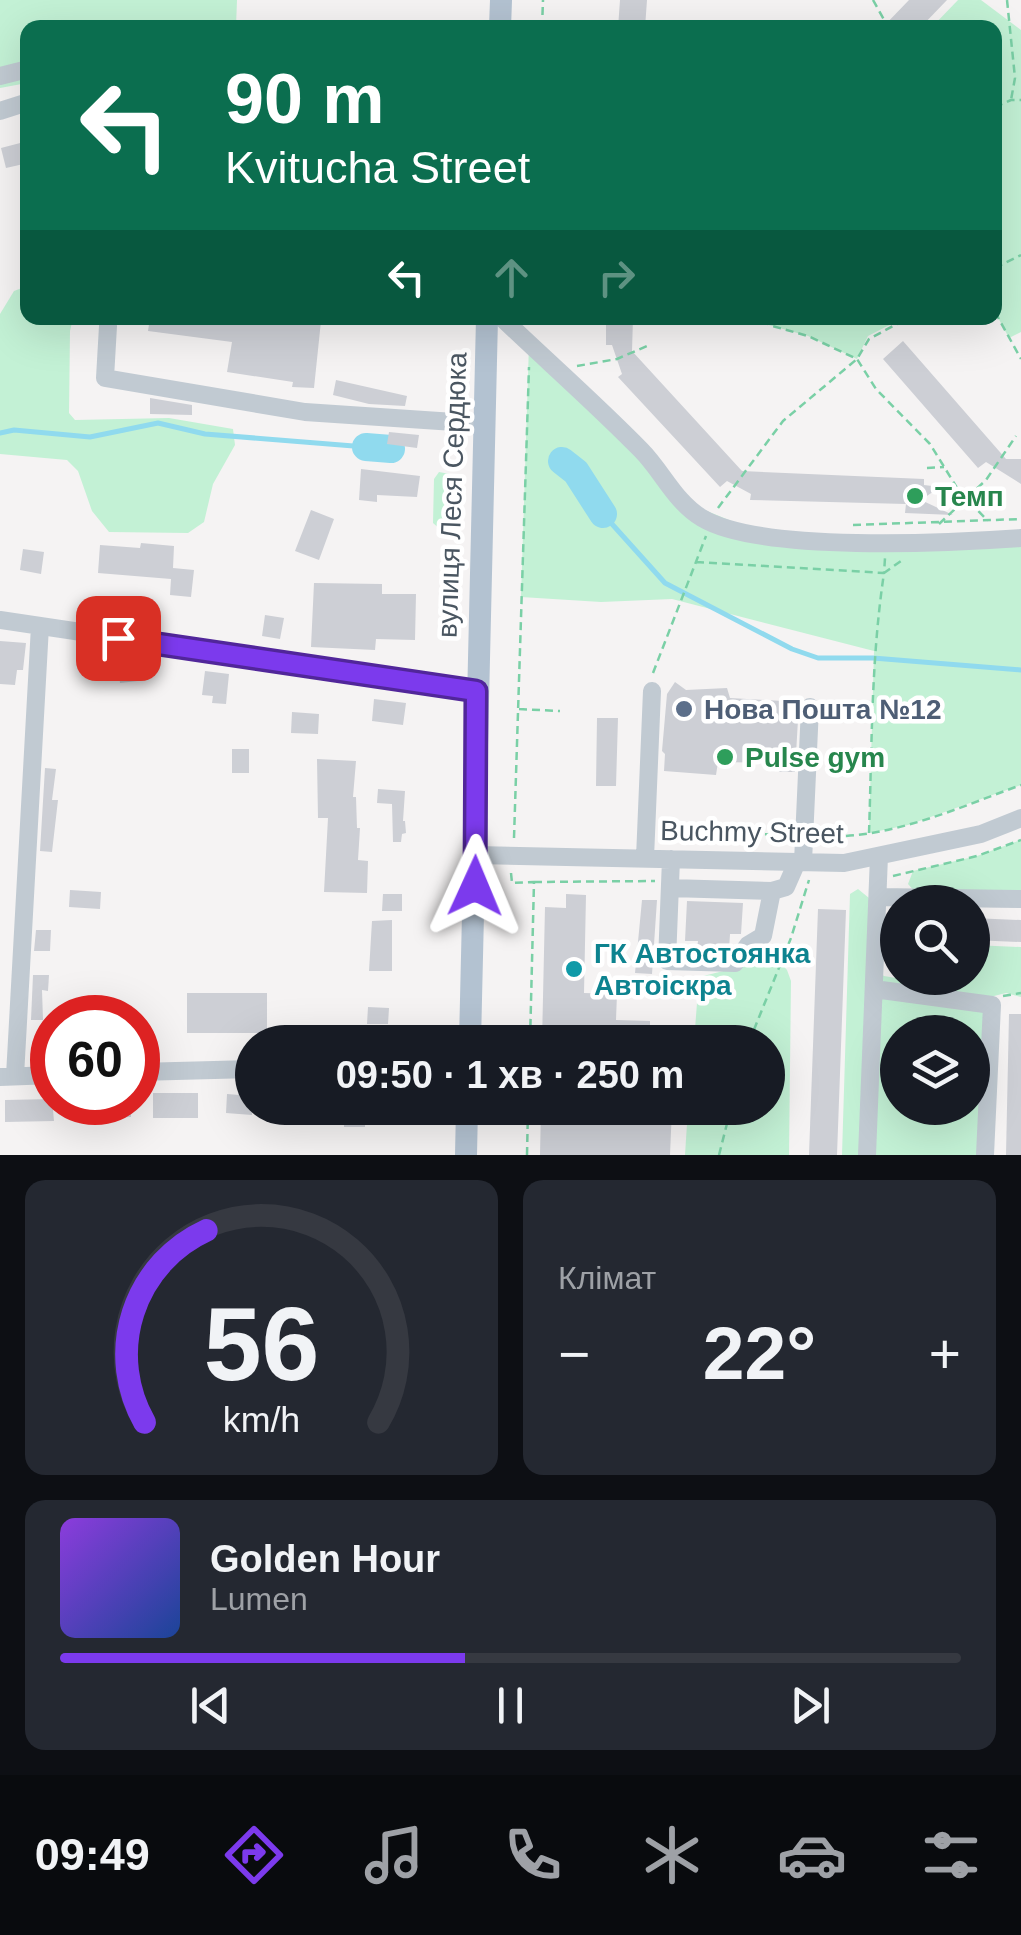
<!DOCTYPE html>
<html lang="uk">
<head>
<meta charset="utf-8">
<style>
	body { margin:0; font-family:Arial,sans-serif; background:#242831; color:#f1f3f6; height:100vh; display:flex; flex-direction:column; font-size:38px; white-space:nowrap }
	* { box-sizing:border-box; margin:0 }
	p { font-size:32px; color:#9ea1a6 }
	.icon { flex:none; width:55px; height:55px; fill:none; stroke:currentColor; stroke-width:2; stroke-linecap:round; stroke-linejoin:round }
	.map { position:relative; height:1155px; overflow:hidden }
	.panel { display:flex; flex-direction:column; gap:25px; padding:25px; background:#0d0f14; flex:1 }
	.panel>* { flex:none }
	.guide { position:absolute; left:20px; top:20px; width:982px; height:305px; border-radius:20px; box-shadow:0 10px 40px #0002; background:#0b6e4f; color:#fff; overflow:hidden }
	.buttons { position:absolute; left:880px; top:885px; display:grid; gap:20px }
	.buttons a { display:grid; place-items:center; width:110px; height:110px; border-radius:50%; background:#171b24; box-shadow:0 10px 40px #0002; font-size:50px }
	.speed { position:absolute; left:30px; top:995px; display:flex; gap:20px; font-size:50px; font-weight:700; text-align:center }
	.speed>* { display:grid; place-content:center; width:130px; height:130px; border-radius:50%; background:#171b24; box-shadow:0 10px 40px #0002; line-height:1 }
	.speed .limit { border:15px solid #d22; background:#fff; color:#111 }
	.pin { position:absolute; display:grid; place-items:center; width:85px; height:85px; color:#fff; margin:-42px; border-radius:20px; box-shadow:0 5px 15px #0006 }
	.me { position:absolute; width:110px; margin:-55px; rotate:1deg; stroke-linejoin:round; filter:drop-shadow(0 0 8px #0008) }
	.turn { display:flex; align-items:center; gap:35px; height:210px; padding:0 40px; font-size:45px }
	.turn .icon { width:130px; height:130px; stroke-width:2.5 }
	.turn b { display:block; font-size:70px; line-height:85px }
	.lanes { display:flex; align-items:center; height:95px; padding:0 40px; background:#0003; justify-content:center; gap:50px; direction:ltr }
	.lanes .off { opacity:.35 }
	.big { font-size:75px; font-weight:800; line-height:1.1 }
	.panel .tile { flex:1; display:flex; flex-direction:column; justify-content:center; gap:15px; min-width:0; padding:0 35px; border-radius:20px; background:#242831 }
	.panel .dial { align-items:center; gap:0 }
	.dial svg { height:260px; overflow:visible; fill:none; stroke:#363941; stroke-width:7; stroke-linecap:round; text-anchor:middle }
	.dial text { fill:#f1f3f6; stroke:none }
	.song { display:flex; align-items:center; gap:30px }
	.cover { width:120px; height:120px; border-radius:15px; background:linear-gradient(135deg,hsl(270 70% 55%),hsl(220 70% 35%)) }
	.played { height:10px; border-radius:5px; background:linear-gradient(90deg,#7c3aed 45%,#363941 45%) }
	.keys { display:flex; justify-content:space-around; direction:ltr }
	.heat { display:flex; justify-content:space-between; align-items:center; font-size:55px; direction:ltr }
	.panel .tiles { flex:1; display:grid; gap:25px; grid-template-columns:1fr 1fr }
	.tile:last-child { grid-column:span 2 }
	.trip { position:absolute; left:235px; top:1025px; width:550px; height:100px; border-radius:50px; background:#171b24; box-shadow:0 10px 40px #0002; font-weight:800; line-height:100px; text-align:center }
	.tab-bar { display:flex; height:160px; justify-content:space-around; align-items:center; background:#090b0e; color:#9ea1a6 }
	.tab-bar .icon { width:70px; height:70px }
	.tab-bar .selected { color:#7c3aed }
	.tab-bar b { font-size:45px; color:#f1f3f6 }
	.map>svg:first-child { display:block }
</style>
</head>
<body>
<div class="map">
<svg width="1021" height="1155" viewBox="0 0 1021 1155">
	<rect width="100%" height="100%" fill="#f5f3f3"/>
	<path fill="#c3f1d5" fill-rule="evenodd" d="M 0,0 L 237,0 L 236,27 L 28,28 L 27,83 L 0,88 Z
		M 958,0 L 981,0 L 1021,30 L 1021,332 L 1009,338 L 995,312 L 995,28 L 932,27 Z
		M 27,286 L 28,318 L 73,318 L 70,331 L 69,413 L 75,420 L 169,418 L 233,429 L 235,445 L 213,484 L 204,522 L 188,533 L 109,532 L 92,511 L 78,471 L 67,460 L 0,454 L 0,314 L 14,291 Z
		M 764,318 L 903,318 L 868,336 L 857,359 L 808,336 L 769,325 Z
		M 529,344 L 680,500 L 768,536 L 1021,537 L 1021,785 L 908,825 L 869,833 L 874,651 L 672,599 L 601,602 L 521,597 Z
		M 439,472 L 455,475 L 461,485 L 459,520 L 448,530 L 441,530 L 433,523 L 434,479 Z
		M 1021,840 L 1021,890 L 915,892 L 908,884 L 913,871 L 977,856 Z
		M 858,889 L 869,898 L 872,968 L 884,976 L 896,978 L 972,978 L 973,945 L 1021,947 L 1021,997 L 1006,993 L 990,997 L 982,1155 L 842,1155 L 850,894 ZM 898,1032 L 972,1032 L 972,1108 L 898,1108 Z
		M 776,958 L 787,970 L 791,981 L 789,1155 L 685,1155 L 688,1108 L 768,1108 L 768,1042 L 694,1042 L 699,977 Z"/>
	<g fill="none" stroke-linecap="round" stroke-linejoin="round">
		<path stroke="#90daee" stroke-width="5" d="M 0,433 L 14,430 L 90,437 L 158,423 L 205,434 L 366,447
			M 603,514 L 665,583 L 792,649 L 818,658 L 873,658 L 1021,670"/>
		<path stroke="#90daee" stroke-width="28" d="M 366,447 L 391,449
			M 562,461 L 576,472 L 603,514"/>
	</g>
	<path fill="#cdcfd5" d="M 620,0 L 647,0 L 645,28 L 618,28 Z
		M 909,0 L 947,0 L 920,28 L 882,28 Z
		M 24,142 L 28,163 L 6,168 L 1,148 Z
		M 150,318 L 298,318 L 321,321 L 314,388 L 292,387 L 293,382 L 227,372 L 232,342 L 148,331 Z
		M 606,318 L 633,318 L 632,351 L 742,471 L 924,479 L 924,485 L 940,487 L 921,500 L 953,515 L 905,513 L 906,504 L 750,500 L 751,494 L 727,481 L 720,487 L 618,377 L 622,374 L 612,345 L 606,345 Z
		M 903,341 L 1006,459 L 1021,459 L 1021,484 L 986,462 L 978,468 L 883,359 Z
		M 336,380 L 407,396 L 405,406 L 369,404 L 333,395 Z
		M 150,398 L 192,405 L 192,415 L 150,414 Z
		M 389,432 L 419,435 L 417,448 L 387,444 Z
		M 361,469 L 420,476 L 417,497 L 377,495 L 377,502 L 359,500 Z
		M 311,510 L 334,519 L 319,560 L 295,551 Z
		M 141,543 L 174,546 L 173,568 L 194,570 L 191,597 L 170,595 L 171,579 L 98,573 L 100,545 L 140,548 Z
		M 23,549 L 44,552 L 41,574 L 20,570 Z
		M 314,583 L 382,584 L 382,594 L 416,594 L 415,640 L 376,639 L 375,650 L 311,647 Z
		M 265,615 L 284,618 L 280,639 L 262,636 Z
		M 0,641 L 26,643 L 23,670 L 17,670 L 15,685 L 0,684 Z
		M 136,661 L 138,681 L 120,683 L 118,663 Z
		M 205,671 L 229,674 L 226,704 L 212,703 L 213,696 L 202,695 Z
		M 675,682 L 686,690 L 727,688 L 730,698 L 799,702 L 795,772 L 779,772 L 778,763 L 718,762 L 716,775 L 664,771 L 665,754 L 662,751 L 667,694 Z
		M 374,699 L 406,703 L 403,725 L 372,721 Z
		M 292,712 L 319,714 L 318,734 L 291,733 Z
		M 597,718 L 618,718 L 616,786 L 596,786 Z
		M 232,749 L 249,749 L 249,773 L 232,773 Z
		M 317,759 L 356,761 L 353,797 L 356,797 L 357,828 L 360,828 L 358,860 L 368,861 L 367,893 L 324,892 L 328,818 L 318,818 Z
		M 45,768 L 56,769 L 52,800 L 58,800 L 52,852 L 40,851 Z
		M 378,789 L 405,791 L 403,821 L 405,821 L 406,833 L 402,834 L 401,842 L 393,842 L 392,804 L 377,803 Z
		M 70,890 L 101,892 L 100,909 L 69,907 Z
		M 383,894 L 402,894 L 402,911 L 382,911 Z
		M 566,894 L 586,895 L 584,993 L 617,994 L 616,1020 L 650,1021 L 650,1042 L 542,1042 L 545,907 L 566,908 Z
		M 642,900 L 657,900 L 652,974 L 635,973 Z
		M 687,901 L 743,903 L 741,934 L 730,934 L 729,950 L 697,949 L 698,941 L 685,941 Z
		M 818,909 L 846,910 L 837,1155 L 809,1155 Z
		M 972,918 L 1021,920 L 1021,942 L 972,940 Z
		M 392,920 L 392,971 L 369,971 L 372,921 Z
		M 36,930 L 51,930 L 50,951 L 34,951 Z
		M 33,975 L 49,975 L 48,991 L 42,990 L 43,1020 L 31,1020 Z
		M 187,993 L 267,993 L 267,1033 L 187,1033 Z
		M 368,1007 L 389,1008 L 388,1024 L 367,1024 Z
		M 1009,1014 L 1021,1014 L 1021,1155 L 1006,1155 Z
		M 153,1093 L 198,1093 L 198,1118 L 153,1118 Z
		M 227,1094 L 252,1096 L 252,1115 L 226,1113 Z
		M 52,1099 L 54,1121 L 5,1122 L 5,1100 Z
		M 88,1102 L 131,1102 L 131,1117 L 88,1119 Z
		M 344,1108 L 365,1108 L 365,1127 L 344,1127 Z
		M 541,1108 L 672,1108 L 670,1155 L 540,1155 Z"/>
	<g fill="none" stroke-linecap="round" stroke-linejoin="round">
		<path stroke="#7ad0a6" stroke-width="2.5" stroke-dasharray="8 5" stroke-linecap="butt" d="M 873,0 L 887,25
			M 1007,0 L 1015,78 L 1011,100
			M 542,28 L 543,0
			M 995,107 L 1011,100 L 1021,100
			M 995,268 L 1021,255
			M 995,312 L 1021,359
			M 764,318 L 769,325 L 808,336 L 857,359 L 876,389 L 930,444 L 959,491 L 988,521
			M 577,366 L 617,359 L 647,346
			M 927,468 L 944,467
			M 718,508 L 783,421 L 857,359 L 869,339 L 908,318
			M 939,524 L 986,480 L 1016,436
			M 853,525 L 1021,519
			M 696,562 L 884,573 L 885,558
			M 653,673 L 706,536
			M 519,709 L 560,711
			M 661,831 L 787,835
			M 869,833 C 872,745 871,660 884,573 L 901,561
			M 820,836 C 889,840 957,808 1021,785
			M 514,838 L 529,367
			M 511,873 L 512,883 L 534,882 L 530,1042
			M 893,876 L 977,856 L 1021,840
			M 534,882 L 655,881
			M 1003,996 L 1021,993
			M 749,1042 L 791,938 L 809,880
			M 527,1155 L 528,1108
			M 719,1155 L 731,1108"/>
		<path stroke="#c1cad2" stroke-width="18" d="M 0,76 L 28,69
			M 0,111 L 28,102
			M 502,318 C 548,362 596,404 641,450 C 662,471 675,502 702,518 C 760,553 950,543 1021,538
			M 108,326 L 105,378 L 305,412 L 484,424
			M 0,620 L 476,691
			M 476,855 L 844,863 L 981,834 L 1021,818
			M 645,858 L 652,691
			M 671,859 L 667,961 L 735,963 L 748,945 L 763,936 L 772,891 L 786,887 L 797,862
			M 803,862 L 810,707
			M 670,888 L 772,891
			M 878,897 L 1021,899
			M 874,989 L 992,1005 L 985,1155
			M 138,1072 L 252,1069
			M 15,1076 L 40,626
			M 0,1077 L 52,1075
			M 867,1155 L 879,856"/>
		<path stroke="#b3c2d1" stroke-width="22" d="M 500,28 L 501,0
			M 470,1042 L 487,318
			M 466,1155 L 467,1108"/>
	</g>
	<g fill="none" stroke-linecap="round" stroke-linejoin="round">
		<g stroke="#51269a" stroke-width="25">
			<path id="route" d="M 118,638 L 476,691 L 475,886"/>
		</g>
		<use href="#route" stroke="#7c3aed" stroke-width="18"/>
	</g>
	<g fill="#2e9e5b" stroke="#fff" stroke-width="4">
		<circle cx="915" cy="496" r="10"/>
		<circle cx="725" cy="757" r="10"/>
	</g>
	<circle fill="#5c6f8a" stroke="#fff" stroke-width="4" cx="684" cy="709" r="10"/>
	<circle fill="#0f9aa8" stroke="#fff" stroke-width="4" cx="574" cy="969" r="10"/>
	<g text-anchor="middle" dominant-baseline="central" stroke-width="9" stroke-linejoin="round" paint-order="stroke">
		<g font-size="28" fill="#4a5661" stroke="#fff">
			<text transform="translate(452 495) rotate(-88)">вулиця Леся Сердюка</text>
			<text transform="translate(752 832) rotate(1)">Buchmy Street</text>
		</g>
		<g font-size="28" font-weight="bold" fill="#27864d" stroke="#fff" text-anchor="start">
			<text x="935" y="496">Темп</text>
			<text x="745" y="757">Pulse gym</text>
		</g>
		<g font-size="28" font-weight="bold" fill="#4e5e75" stroke="#fff" text-anchor="start">
			<text x="704" y="709">Нова Пошта №12</text>
		</g>
		<g font-size="28" font-weight="bold" fill="#0d838f" stroke="#fff" text-anchor="start">
			<text x="594" y="953">ГК Автостоянка<tspan x="594" dy="32">Автоіскра</tspan></text>
		</g>
	</g>
</svg>
<div class="buttons">
<a><svg class="icon" aria-label="search" viewBox="0 0 24 24"><circle cx="10" cy="10" r="6"/><path d="M15 15l6 6"/></svg></a>
<a><svg class="icon" aria-label="layers" viewBox="0 0 24 24"><path d="M12 4l9 5-9 5-9-5zM3 14l9 5 9-5"/></svg></a>
</div>
<div class="speed"><div class="limit">60</div></div>
<div class="pin" style="left:118px;top:638px;background:#d93025"><svg class="icon" aria-label="arrive" viewBox="0 0 24 24"><path d="M6 21V4h12l-3 4 3 4H6"/></svg></div>
<svg class="me" style="left:475px;top:886px" viewBox="-20 -20 40 40"><path d="M0-17L14 15 0 8-14 15z" fill="#7c3aed" stroke="#fff" stroke-width="4"/></svg>
<div class="trip">09:50 · 1 хв · 250 m</div>
<div class="guide">
<div class="turn"><svg class="icon" aria-label="left" viewBox="0 0 24 24"><path d="M17 20v-9H6M10 6l-5 5 5 5"/></svg><div><b>90 m</b>Kvitucha Street</div></div>
<div class="lanes"><svg class="icon" aria-label="left" viewBox="0 0 24 24"><path d="M17 20v-9H6M10 6l-5 5 5 5"/></svg><svg class="icon off" aria-label="ahead" viewBox="0 0 24 24"><path d="M12 20V5M6 11l6-6 6 6"/></svg><svg class="icon off" aria-label="right" viewBox="0 0 24 24"><path d="M7 20v-9h11M14 6l5 5-5 5"/></svg></div>
</div>
</div>
<section class="panel">
<div class="tiles">
<div class="tile dial"><svg viewBox="0 0 100 80">
<path d="M14 69A42 42 0 1 1 86 69"/>
<path d="M14 69A42 42 0 0 1 33 10" stroke="#7c3aed"/>
<text x="50" y="56" font-size="32" font-weight="700">56</text>
<text x="50" y="72" font-size="11">km/h</text>
</svg></div>
<div class="tile"><p>Клімат</p>
<div class="heat"><a>−</a><b class="big">22°</b><a>+</a></div>
</div>
<div class="tile">
<div class="song"><i class="cover"></i><div><b>Golden Hour</b><p>Lumen</p></div></div>
<div class="played"></div>
<div class="keys"><svg class="icon" aria-label="previous" viewBox="0 0 24 24"><path d="M18 5L8 12l10 7zM5 5v14"/></svg><svg class="icon" aria-label="pause" viewBox="0 0 24 24"><path d="M8 5v14M16 5v14"/></svg><svg class="icon" aria-label="next" viewBox="0 0 24 24"><path d="M6 5l10 7-10 7zM19 5v14"/></svg></div>
</div>
</div>
</section>
<nav class="tab-bar">
<b>09:49</b>
<svg class="icon selected" aria-label="directions" viewBox="0 0 24 24"><path d="M12 3l9 9-9 9-9-9zM9 14v-3h6M13 9l2 2-2 2"/></svg>
<svg class="icon" aria-label="music" viewBox="0 0 24 24"><path d="M9 18V5l10-2v13"/><circle cx="6" cy="18" r="3"/><circle cx="16" cy="16" r="3"/></svg>
<svg class="icon" aria-label="phone" viewBox="0 0 24 24"><path d="M5 4h4l2 5-3 2q2 4 5 5l2-3 5 2v4C11 20 4 13 5 4z"/></svg>
<svg class="icon" aria-label="climate" viewBox="0 0 24 24"><path d="M12 3v18M4 7l16 10M4 17L20 7"/></svg>
<svg class="icon" aria-label="car" viewBox="0 0 24 24"><path d="M5 17H2v-5l4-1 3-4h7l3 4 3 1v5h-3M9 17h6M6 11h13"/><circle cx="7" cy="17" r="2"/><circle cx="17" cy="17" r="2"/></svg>
<svg class="icon" aria-label="filters" viewBox="0 0 24 24"><path d="M4 7h16M4 17h16"/><circle cx="9" cy="7" r="2"/><circle cx="15" cy="17" r="2"/></svg>
</nav>
</body>
</html>
